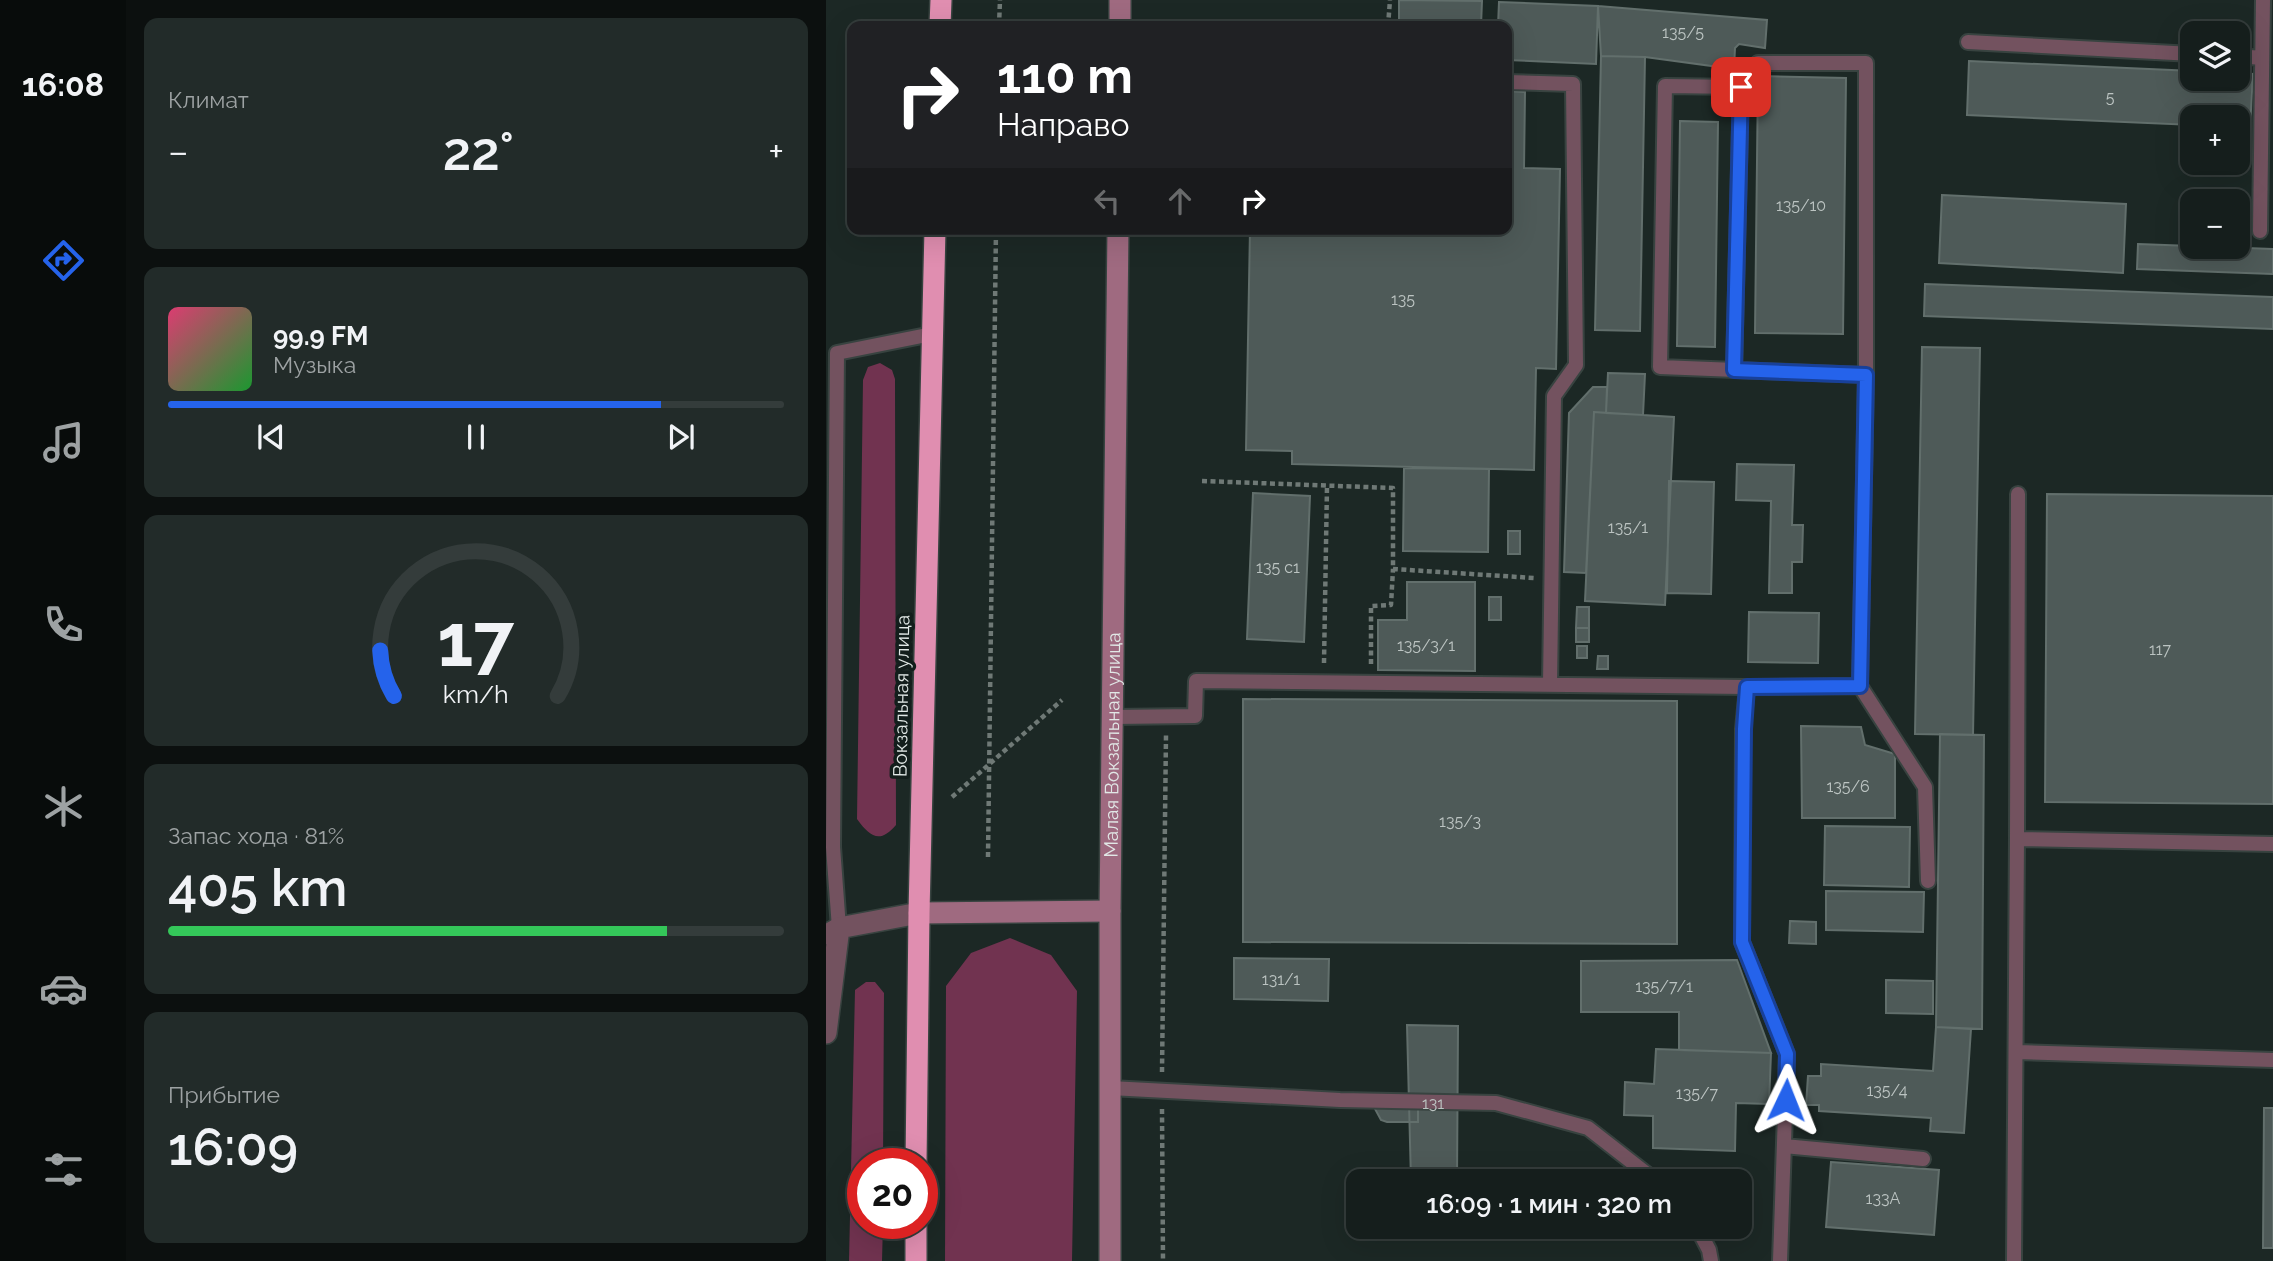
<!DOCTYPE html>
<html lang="ru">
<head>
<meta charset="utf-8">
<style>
	body { margin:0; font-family:Raleway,sans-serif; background:#222b29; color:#f1f3f6; height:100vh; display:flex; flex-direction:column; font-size:26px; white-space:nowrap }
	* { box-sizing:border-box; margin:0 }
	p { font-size:23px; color:#9da2a3 }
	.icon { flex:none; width:38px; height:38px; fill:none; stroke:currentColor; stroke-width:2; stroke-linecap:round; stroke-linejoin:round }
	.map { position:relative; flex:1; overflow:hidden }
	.sheet { display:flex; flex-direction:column; gap:18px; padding:18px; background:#0c100f; width:700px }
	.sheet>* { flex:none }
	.banner { position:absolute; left:21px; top:21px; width:665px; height:214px; border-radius:14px; box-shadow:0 7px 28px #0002,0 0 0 2px #343c3b; background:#202124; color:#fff; overflow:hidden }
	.controls { position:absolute; left:1354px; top:21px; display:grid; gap:14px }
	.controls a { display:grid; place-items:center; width:70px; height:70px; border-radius:14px; background:#151e1c; box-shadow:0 7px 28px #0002,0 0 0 2px #343c3b; font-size:35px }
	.speed { position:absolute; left:21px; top:1148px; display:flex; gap:14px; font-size:35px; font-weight:700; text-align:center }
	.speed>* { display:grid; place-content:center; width:91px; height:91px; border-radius:50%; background:#151e1c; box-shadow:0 7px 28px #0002,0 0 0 2px #343c3b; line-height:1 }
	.speed .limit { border:10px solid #d22; background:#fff; color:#111 }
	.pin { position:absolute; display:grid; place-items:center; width:60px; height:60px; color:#fff; margin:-30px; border-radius:14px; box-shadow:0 4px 10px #0006 }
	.me { position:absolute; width:77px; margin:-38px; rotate:2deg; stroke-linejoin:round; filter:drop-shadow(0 0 5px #0008) }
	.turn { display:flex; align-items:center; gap:24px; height:147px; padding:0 35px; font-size:32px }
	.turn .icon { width:91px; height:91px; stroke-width:2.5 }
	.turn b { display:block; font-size:49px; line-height:60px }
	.lanes { display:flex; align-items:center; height:66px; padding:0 35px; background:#0003; justify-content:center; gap:35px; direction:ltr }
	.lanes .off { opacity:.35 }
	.big { font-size:52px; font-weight:600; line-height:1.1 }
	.sheet .widget { flex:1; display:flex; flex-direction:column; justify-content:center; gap:10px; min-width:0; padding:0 24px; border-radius:14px; background:#222b29 }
	.sheet .dial { align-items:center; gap:0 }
	.dial svg { height:182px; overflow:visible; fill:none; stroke:#343c3b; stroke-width:7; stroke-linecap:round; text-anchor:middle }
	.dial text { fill:#f1f3f6; stroke:none }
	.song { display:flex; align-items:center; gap:21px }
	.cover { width:84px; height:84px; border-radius:10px; background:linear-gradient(135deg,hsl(340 70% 55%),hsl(130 70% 35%)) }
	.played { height:7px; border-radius:4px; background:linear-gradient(90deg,#2563eb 80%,#343c3b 80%) }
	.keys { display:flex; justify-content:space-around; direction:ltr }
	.heat { display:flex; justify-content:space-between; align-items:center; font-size:38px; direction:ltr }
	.charge { height:10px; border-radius:5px; background:linear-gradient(90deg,#34c759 81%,#343c3b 0) }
	.trip { position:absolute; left:520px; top:1169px; width:406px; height:70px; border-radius:14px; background:#151e1c; box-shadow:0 7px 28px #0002,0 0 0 2px #343c3b; font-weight:600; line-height:70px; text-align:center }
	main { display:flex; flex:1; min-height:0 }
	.menu { display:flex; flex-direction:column; width:126px; justify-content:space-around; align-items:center; background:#080c0b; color:#9da2a3 }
	.menu .icon { width:49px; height:49px }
	.menu .current { color:#2563eb }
	.menu b { font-size:32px; color:#f1f3f6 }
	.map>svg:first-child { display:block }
</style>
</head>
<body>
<main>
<nav class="menu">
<b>16:08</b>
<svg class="icon current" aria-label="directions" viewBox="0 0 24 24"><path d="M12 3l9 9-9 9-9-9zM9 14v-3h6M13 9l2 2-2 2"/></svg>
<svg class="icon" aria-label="music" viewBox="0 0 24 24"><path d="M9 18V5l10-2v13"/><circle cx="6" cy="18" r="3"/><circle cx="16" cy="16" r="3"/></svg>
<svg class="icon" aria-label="phone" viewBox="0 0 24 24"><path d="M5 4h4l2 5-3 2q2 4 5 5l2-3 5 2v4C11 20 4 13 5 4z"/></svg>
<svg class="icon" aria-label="climate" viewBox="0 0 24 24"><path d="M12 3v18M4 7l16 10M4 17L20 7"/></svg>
<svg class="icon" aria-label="car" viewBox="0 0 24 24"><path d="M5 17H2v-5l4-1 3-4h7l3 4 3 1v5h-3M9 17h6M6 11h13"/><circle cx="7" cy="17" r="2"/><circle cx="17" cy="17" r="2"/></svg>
<svg class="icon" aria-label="filters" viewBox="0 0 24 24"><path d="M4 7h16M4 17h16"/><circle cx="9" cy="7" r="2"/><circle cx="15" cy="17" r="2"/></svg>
</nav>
<section class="sheet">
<div class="widget"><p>Климат</p>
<div class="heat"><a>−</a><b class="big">22°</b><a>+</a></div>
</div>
<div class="widget">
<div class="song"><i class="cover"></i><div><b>99.9 FM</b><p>Музыка</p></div></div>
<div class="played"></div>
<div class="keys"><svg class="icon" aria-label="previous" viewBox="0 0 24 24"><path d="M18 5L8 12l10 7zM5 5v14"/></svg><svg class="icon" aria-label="pause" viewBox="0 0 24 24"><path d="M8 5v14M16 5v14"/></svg><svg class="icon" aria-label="next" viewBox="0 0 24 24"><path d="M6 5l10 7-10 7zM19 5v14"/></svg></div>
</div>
<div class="widget dial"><svg viewBox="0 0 100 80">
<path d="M14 69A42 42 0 1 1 86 69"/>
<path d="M14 69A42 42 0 0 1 8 49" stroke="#2563eb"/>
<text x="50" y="56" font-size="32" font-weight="700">17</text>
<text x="50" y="72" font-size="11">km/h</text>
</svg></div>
<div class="widget"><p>Запас хода · 81%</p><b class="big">405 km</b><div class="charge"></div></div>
<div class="widget"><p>Прибытие</p><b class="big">16:09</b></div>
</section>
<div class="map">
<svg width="1447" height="1261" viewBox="0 0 1447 1261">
	<rect width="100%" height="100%" fill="#1c2825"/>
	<path fill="#713350" d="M 54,363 L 66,370 L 69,379 L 70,825 C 54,844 44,837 31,819 L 37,380 L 42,367 Z
		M 184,938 L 225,955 L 251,991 L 246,1261 L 119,1261 L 120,986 L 145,953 Z
		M 40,982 L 49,982 L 58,993 L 57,1164 L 37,1164 L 37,1223 L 57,1223 L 56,1261 L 23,1261 L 29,990 Z"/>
	<path fill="#4e5a58" stroke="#626f6c" stroke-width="2" d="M 573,0 L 656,1 L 655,26 L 573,26 Z
		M 673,2 L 772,6 L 770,64 L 681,60 L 681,26 L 672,26 Z
		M 772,6 L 941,20 L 939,48 L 913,44 L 909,48 L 908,69 L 819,57 L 775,56 Z
		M 775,56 L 819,57 L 814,331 L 769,330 Z
		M 1143,61 L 1367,71 L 1367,79 L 1412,79 L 1412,73 L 1427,74 L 1424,128 L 1412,127 L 1412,117 L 1367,117 L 1367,125 L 1141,115 Z
		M 932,76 L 1020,78 L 1017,334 L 929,333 Z
		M 681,91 L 699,92 L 698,168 L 734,169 L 730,369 L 710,368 L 708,470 L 466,464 L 466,451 L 420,450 L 424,229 L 681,229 Z
		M 854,121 L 892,122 L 889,347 L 851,346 Z
		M 1116,195 L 1300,204 L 1297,273 L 1113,263 Z
		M 1312,244 L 1447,249 L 1447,274 L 1311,269 Z
		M 1099,284 L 1447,297 L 1447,329 L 1098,316 Z
		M 1096,347 L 1154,348 L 1147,735 L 1089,734 Z
		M 782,373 L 819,374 L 817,415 L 780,413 Z
		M 767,387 L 781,387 L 780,413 L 768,412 L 760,573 L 738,572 L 743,413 Z
		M 768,412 L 848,417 L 839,605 L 759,601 Z
		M 911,464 L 968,465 L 966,525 L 977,525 L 976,562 L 966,562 L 966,593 L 943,593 L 945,501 L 910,500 Z
		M 578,468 L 663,469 L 662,552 L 577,551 Z
		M 843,481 L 888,482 L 885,594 L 841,593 Z
		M 427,493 L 484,496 L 478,642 L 421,639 Z
		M 1221,494 L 1447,496 L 1447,804 L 1219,802 Z
		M 682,531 L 694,531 L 694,554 L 682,554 Z
		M 581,582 L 649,582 L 649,671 L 552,670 L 552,620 L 581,620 Z
		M 663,597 L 675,597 L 675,620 L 663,620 Z
		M 751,607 L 763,607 L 763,628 L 750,628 Z
		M 923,612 L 993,613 L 992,663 L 922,662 Z
		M 750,628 L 763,628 L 763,642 L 750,642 Z
		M 751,646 L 761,646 L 761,658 L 751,658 Z
		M 772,656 L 782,656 L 782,669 L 771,669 Z
		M 417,699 L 851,701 L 851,944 L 417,942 Z
		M 975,726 L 1035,727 L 1039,745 L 1069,754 L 1069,818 L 976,818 Z
		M 1114,734 L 1158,735 L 1156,1029 L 1110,1027 Z
		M 999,826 L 1084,827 L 1083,887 L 998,885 Z
		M 1000,891 L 1098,892 L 1097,932 L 1000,930 Z
		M 964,921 L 990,922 L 990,944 L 963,943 Z
		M 408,958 L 503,959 L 502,1001 L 408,999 Z
		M 911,960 L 945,1053 L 853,1050 L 853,1012 L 755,1012 L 755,961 Z
		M 1060,980 L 1107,981 L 1107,1014 L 1060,1013 Z
		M 581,1025 L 632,1026 L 631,1181 L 585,1181 Z
		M 1110,1027 L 1145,1029 L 1138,1133 L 1104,1131 L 1105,1118 L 993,1111 L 993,1105 L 980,1105 L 982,1076 L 995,1076 L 995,1064 L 1107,1071 Z
		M 830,1049 L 945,1053 L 943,1104 L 910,1103 L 909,1151 L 827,1148 L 827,1116 L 798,1115 L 799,1082 L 828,1084 Z
		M 561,1094 L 592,1094 L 592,1122 L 561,1122 L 555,1120 L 549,1109 L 551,1102 Z
		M 1438,1108 L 1447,1108 L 1447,1248 L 1437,1248 Z
		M 1005,1162 L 1113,1170 L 1108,1235 L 1000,1227 Z"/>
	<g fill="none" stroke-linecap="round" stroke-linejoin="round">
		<g stroke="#384340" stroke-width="18">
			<path id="lane" d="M 1142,42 L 1367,54
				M 1412,56 L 1436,58
				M 681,82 L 747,84 L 750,365 L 728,396 L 724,685
				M 1434,231 L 1437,0
				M 908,370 L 915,87
				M 1034,686 L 1099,787 L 1102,881
				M 921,687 L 1034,686 L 1040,375 L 1040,63 L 932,63 L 915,87 L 839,86 L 834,367 L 1040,375
				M 287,717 L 369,716 L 370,681 L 921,687 L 917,729 L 916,942 L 961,1054 L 954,1261
				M 1191,839 L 1192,494
				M 13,928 L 7,847 L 11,353 L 106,334
				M 1190,1052 L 1447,1060
				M 284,1088 L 514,1100 L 670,1103 L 762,1128 L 830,1181
				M 958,1146 L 1097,1159
				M 871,1227 L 883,1250 L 885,1261
				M 1188,1261 L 1191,839 L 1447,844"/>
		</g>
		<g stroke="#384340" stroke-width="24">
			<path id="street" d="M 3,934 L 13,928 L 93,913
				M 0,1033 L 13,928"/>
		</g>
		<g stroke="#384340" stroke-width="24">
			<g id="secondary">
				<path d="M 294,26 L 294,0"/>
				<path d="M 93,913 L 284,911"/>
				<path id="s1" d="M 284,1261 L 284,911 L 292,229"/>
			</g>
		</g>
		<g stroke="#384340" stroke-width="24">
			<path id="highway" d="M 114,26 L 115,0
				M 90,1164 L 93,913 L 109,229
				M 90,1261 L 90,1223"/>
		</g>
		<path stroke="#6f7976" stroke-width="4.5" stroke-dasharray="5 3.5" stroke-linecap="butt" d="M 173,26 L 174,0
			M 562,26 L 564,0
			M 376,481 L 567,488 L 567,569 L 708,578
			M 498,663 L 501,486
			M 545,664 L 545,606 L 565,605 L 567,569
			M 126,797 L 236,700
			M 162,857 L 170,229
			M 336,1072 L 340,735
			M 336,1109 L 337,1261"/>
		<use href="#lane" stroke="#73525f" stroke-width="14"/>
		<use href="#street" stroke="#73525f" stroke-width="21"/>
		<use href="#secondary" stroke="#9f6a80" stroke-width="21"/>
		<use href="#highway" stroke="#e08eb0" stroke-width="21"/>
	</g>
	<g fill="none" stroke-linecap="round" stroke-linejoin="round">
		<g stroke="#184099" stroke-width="18">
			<path id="route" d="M 915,87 L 908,370 L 1040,375 L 1034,686 L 921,687 L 918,729 L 916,942 L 961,1054 L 960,1100"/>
		</g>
		<use href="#route" stroke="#2563eb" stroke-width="12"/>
	</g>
	<g text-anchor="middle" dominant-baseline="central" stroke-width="7" stroke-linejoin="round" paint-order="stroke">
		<g font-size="16" fill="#bcc4c2">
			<text x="857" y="32">135/5</text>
			<text x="1284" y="97">5</text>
			<text x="975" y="205">135/10</text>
			<text x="577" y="299">135</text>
			<text x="802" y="527">135/1</text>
			<text x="452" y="567">135 с1</text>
			<text x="600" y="645">135/3/1</text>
			<text x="1334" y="649">117</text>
			<text x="1022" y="786">135/6</text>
			<text x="634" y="821">135/3</text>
			<text x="455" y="979">131/1</text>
			<text x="838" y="986">135/7/1</text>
			<text x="1061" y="1090">135/4</text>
			<text x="871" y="1093">135/7</text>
			<text x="607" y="1103">131</text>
			<text x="1057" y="1198">133А</text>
		</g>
		<g font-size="19" fill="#e1e8e6" stroke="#131e1c">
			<text transform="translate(75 696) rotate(-89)">Вокзальная улица</text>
			<text stroke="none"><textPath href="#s1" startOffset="516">Малая Вокзальная улица</textPath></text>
		</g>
	</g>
</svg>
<div class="controls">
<a><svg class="icon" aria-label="layers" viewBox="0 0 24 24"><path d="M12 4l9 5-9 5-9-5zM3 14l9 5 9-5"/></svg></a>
<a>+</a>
<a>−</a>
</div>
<div class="speed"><div class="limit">20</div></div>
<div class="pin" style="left:915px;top:87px;background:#d93025"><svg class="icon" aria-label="arrive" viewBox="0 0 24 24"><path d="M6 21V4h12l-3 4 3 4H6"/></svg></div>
<svg class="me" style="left:960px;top:1100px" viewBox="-20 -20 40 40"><path d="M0-17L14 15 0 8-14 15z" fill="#2563eb" stroke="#fff" stroke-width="4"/></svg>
<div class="trip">16:09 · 1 мин · 320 m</div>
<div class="banner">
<div class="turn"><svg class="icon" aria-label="right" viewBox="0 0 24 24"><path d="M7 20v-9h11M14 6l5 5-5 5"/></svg><div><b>110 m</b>Направо</div></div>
<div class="lanes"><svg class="icon off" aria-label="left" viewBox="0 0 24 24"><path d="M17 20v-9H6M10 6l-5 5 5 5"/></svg><svg class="icon off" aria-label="ahead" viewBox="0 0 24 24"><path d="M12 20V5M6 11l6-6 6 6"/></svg><svg class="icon" aria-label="right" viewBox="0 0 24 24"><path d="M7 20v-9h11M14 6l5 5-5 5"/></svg></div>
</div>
</div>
</main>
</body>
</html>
